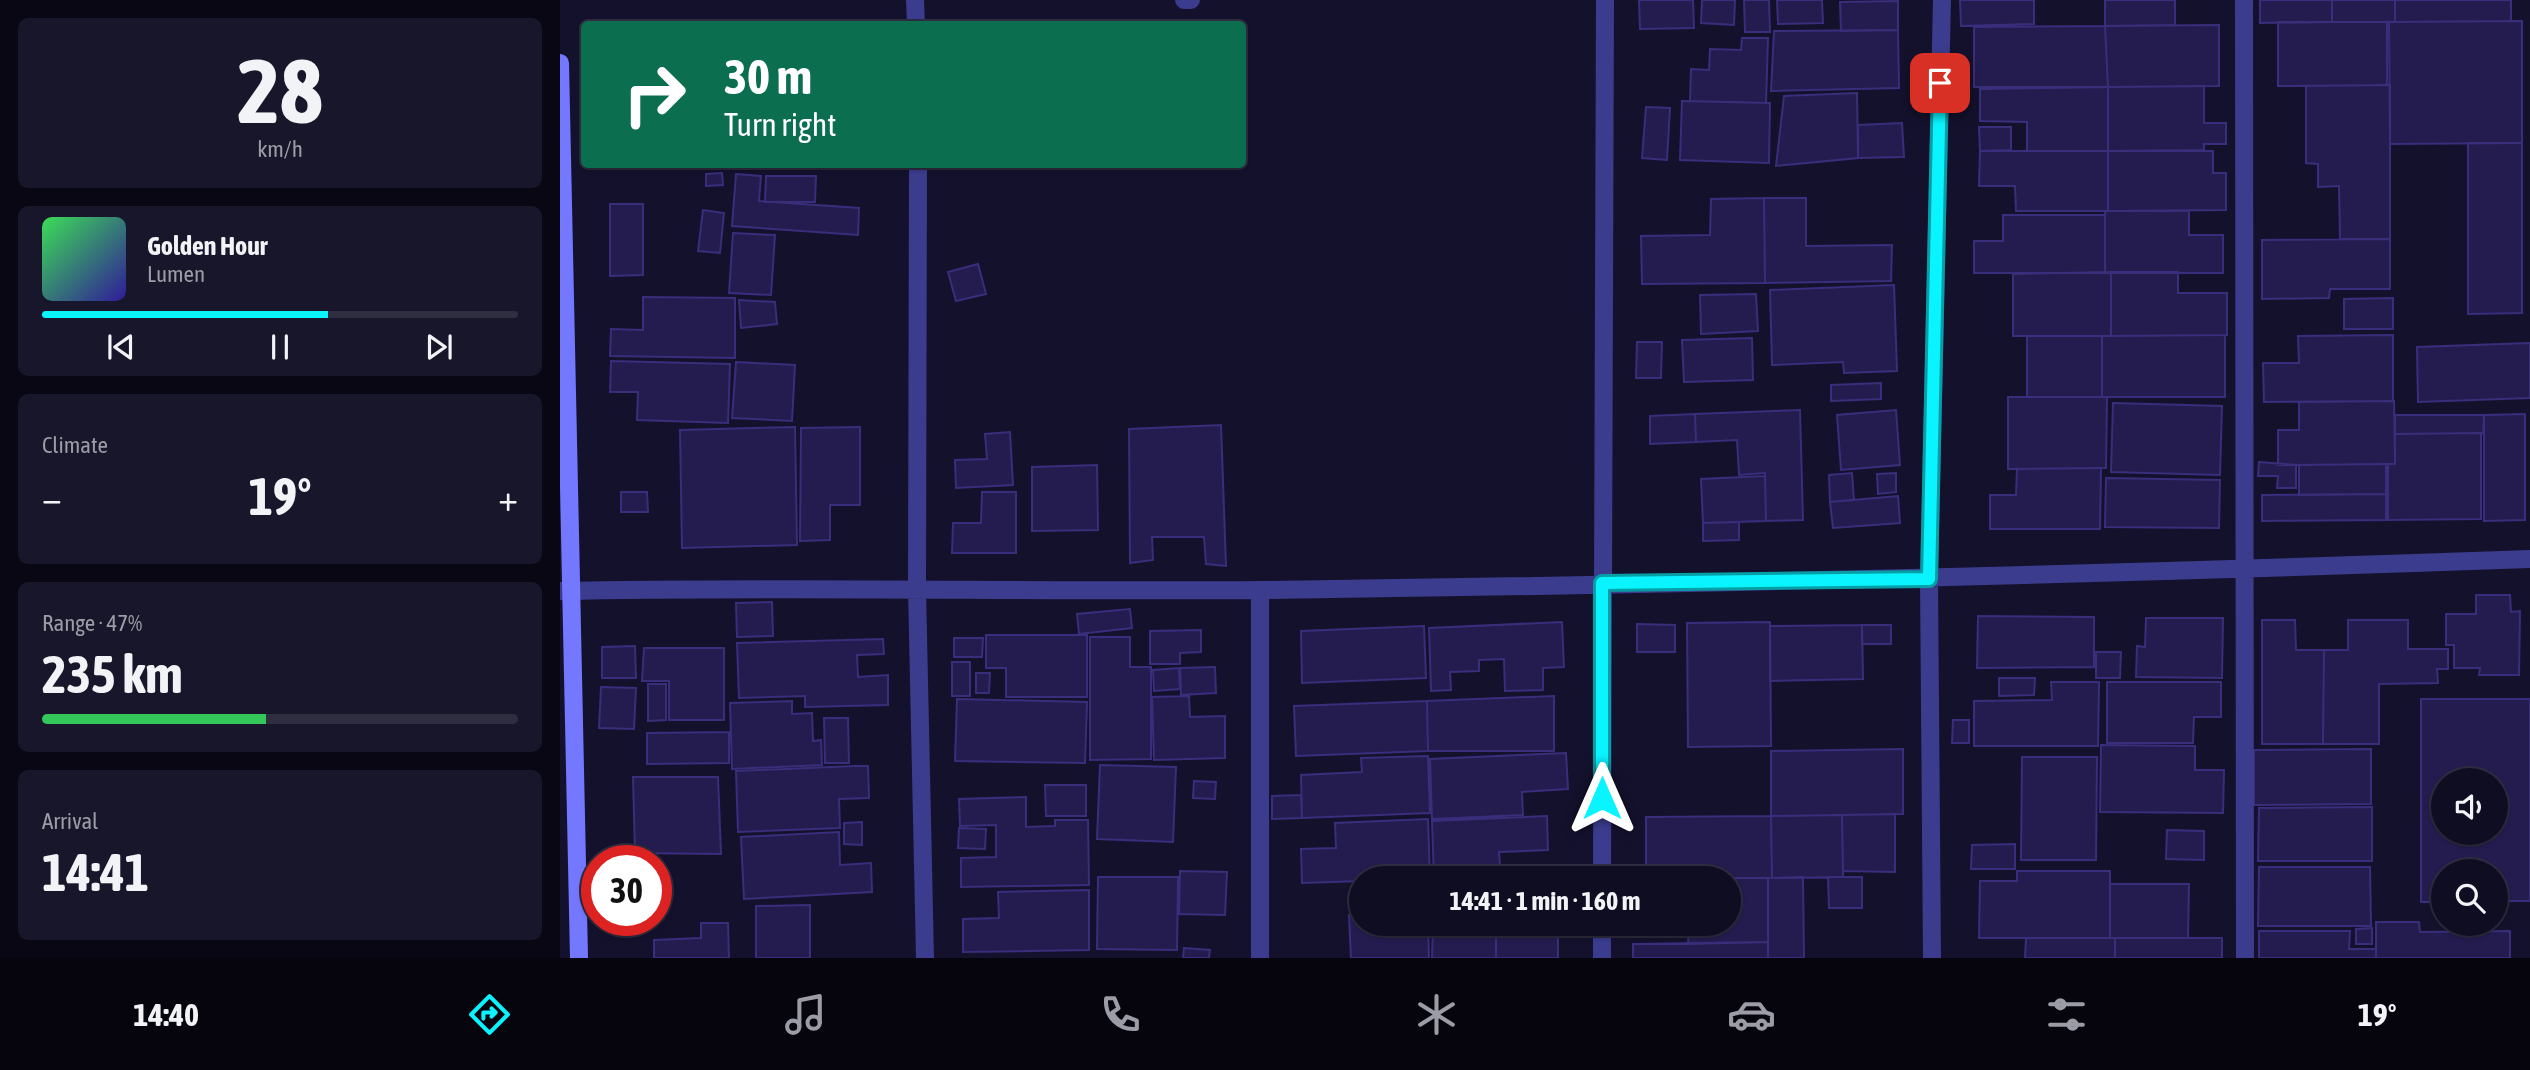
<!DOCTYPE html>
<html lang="en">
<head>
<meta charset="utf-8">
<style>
	body { margin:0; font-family:"Asap Condensed",sans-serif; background:#18162a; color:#f1f3f6; height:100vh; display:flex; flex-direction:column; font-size:26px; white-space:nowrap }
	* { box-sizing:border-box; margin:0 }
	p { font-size:23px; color:#9b9ca5 }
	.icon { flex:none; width:38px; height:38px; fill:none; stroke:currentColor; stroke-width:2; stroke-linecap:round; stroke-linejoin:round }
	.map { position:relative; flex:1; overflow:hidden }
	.details { display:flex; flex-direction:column; gap:18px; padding:18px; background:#080713; width:560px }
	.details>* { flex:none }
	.guide { position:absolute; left:21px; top:21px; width:665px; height:147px; border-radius:7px; box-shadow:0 2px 5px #0004,0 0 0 2px #2f2d40; background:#0b6e4f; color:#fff; overflow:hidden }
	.buttons { position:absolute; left:1871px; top:768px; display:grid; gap:14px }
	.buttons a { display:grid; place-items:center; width:77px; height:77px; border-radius:50%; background:#0f0d22; box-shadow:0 2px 5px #0004,0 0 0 2px #2f2d40; font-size:35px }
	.speed { position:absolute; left:21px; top:845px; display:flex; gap:14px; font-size:35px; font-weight:700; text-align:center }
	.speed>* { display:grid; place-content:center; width:91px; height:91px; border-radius:50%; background:#0f0d22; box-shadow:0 2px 5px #0004,0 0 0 2px #2f2d40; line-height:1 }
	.speed .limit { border:10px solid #d22; background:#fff; color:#111 }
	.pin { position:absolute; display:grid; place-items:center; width:60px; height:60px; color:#fff; margin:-30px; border-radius:14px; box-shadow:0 4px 10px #0006 }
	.me { position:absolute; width:77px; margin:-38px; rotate:0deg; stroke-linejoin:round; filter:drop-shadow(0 0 5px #0008) }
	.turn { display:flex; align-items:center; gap:24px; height:147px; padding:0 28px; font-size:32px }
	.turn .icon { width:91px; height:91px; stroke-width:2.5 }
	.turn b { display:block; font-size:49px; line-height:60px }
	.big { font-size:52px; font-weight:700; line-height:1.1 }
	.details .tile { flex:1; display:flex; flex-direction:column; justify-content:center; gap:10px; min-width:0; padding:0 24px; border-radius:10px; background:#18162a }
	.details .dial { align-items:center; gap:0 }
	.dial b { font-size:91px; line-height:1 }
	.song { display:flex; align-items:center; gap:21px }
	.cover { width:84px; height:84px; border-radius:10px; background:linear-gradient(135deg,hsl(130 70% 55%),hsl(250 70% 35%)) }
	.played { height:7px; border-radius:4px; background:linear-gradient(90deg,#09f4ff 60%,#2f2d40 60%) }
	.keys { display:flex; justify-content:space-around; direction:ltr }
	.heat { display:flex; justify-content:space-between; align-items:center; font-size:38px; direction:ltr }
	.charge { height:10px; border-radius:5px; background:linear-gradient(90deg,#34c759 47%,#2f2d40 0) }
	.trip { position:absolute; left:789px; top:866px; width:392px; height:70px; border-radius:35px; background:#0f0d22; box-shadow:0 2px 5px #0004,0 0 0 2px #2f2d40; font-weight:700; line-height:70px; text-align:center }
	.tabs { display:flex; height:112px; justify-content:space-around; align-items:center; background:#06050e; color:#9b9ca5 }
	.tabs .icon { width:49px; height:49px }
	.tabs .active { color:#09f4ff }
	.tabs b { font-size:32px; color:#f1f3f6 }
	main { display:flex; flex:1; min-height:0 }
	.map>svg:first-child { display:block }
</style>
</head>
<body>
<main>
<section class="details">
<div class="tile dial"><b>28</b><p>km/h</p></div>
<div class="tile">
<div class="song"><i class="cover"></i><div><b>Golden Hour</b><p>Lumen</p></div></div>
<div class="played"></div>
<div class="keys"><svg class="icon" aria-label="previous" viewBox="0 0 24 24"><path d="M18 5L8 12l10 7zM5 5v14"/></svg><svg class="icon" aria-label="pause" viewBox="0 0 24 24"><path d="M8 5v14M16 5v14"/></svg><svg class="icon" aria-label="next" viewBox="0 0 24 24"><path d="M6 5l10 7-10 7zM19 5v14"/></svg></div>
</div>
<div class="tile"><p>Climate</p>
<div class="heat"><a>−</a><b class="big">19°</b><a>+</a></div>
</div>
<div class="tile"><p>Range · 47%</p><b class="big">235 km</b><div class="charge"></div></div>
<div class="tile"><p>Arrival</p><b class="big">14:41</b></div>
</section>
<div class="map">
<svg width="1970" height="958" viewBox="0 0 1970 958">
	<rect width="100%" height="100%" fill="#14112d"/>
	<path fill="#241c4e" stroke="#392e7b" stroke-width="2" fill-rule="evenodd" d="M 1079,0 L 1133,0 L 1134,28 L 1080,29 Z
		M 1142,0 L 1175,0 L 1174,25 L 1141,23 Z
		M 1184,0 L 1209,0 L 1210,32 L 1185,32 Z
		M 1217,0 L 1262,0 L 1263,23 L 1218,24 Z
		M 1400,0 L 1474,0 L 1474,24 L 1401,26 Z
		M 1545,0 L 1615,0 L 1615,25 L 1545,26 Z
		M 1700,0 L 1772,0 L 1772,22 L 1700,23 Z
		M 1772,0 L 1835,0 L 1835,22 L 1772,22 Z
		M 1835,0 L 1951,0 L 1951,21 L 1835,22 Z
		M 1338,1 L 1338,30 L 1281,31 L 1280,2 Z
		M 1962,21 L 1962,143 L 1830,144 L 1829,22 Z
		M 1718,22 L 1827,22 L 1827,85 L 1718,86 Z
		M 1659,25 L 1659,86 L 1548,87 L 1545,26 Z
		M 1545,26 L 1548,87 L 1414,87 L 1414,27 Z
		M 1338,30 L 1339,88 L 1211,91 L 1214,31 Z
		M 1182,38 L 1208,38 L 1206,103 L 1130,101 L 1131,69 L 1149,70 L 1150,49 L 1181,50 Z
		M 1830,85 L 1830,239 L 1780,239 L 1779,186 L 1758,187 L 1758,164 L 1746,163 L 1746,86 Z
		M 1644,86 L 1644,123 L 1666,123 L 1666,144 L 1644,144 L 1644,150 L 1548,151 L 1548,87 Z
		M 1548,87 L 1548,151 L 1467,151 L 1467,122 L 1420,121 L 1420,89 Z
		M 1297,93 L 1298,158 L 1216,166 L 1224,96 Z
		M 1122,101 L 1210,103 L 1209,163 L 1120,160 Z
		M 1086,107 L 1110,108 L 1107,160 L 1082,158 Z
		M 1342,123 L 1344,157 L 1298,158 L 1298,125 Z
		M 1419,127 L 1451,127 L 1451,150 L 1420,151 Z
		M 1908,143 L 1962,143 L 1962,313 L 1908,314 Z
		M 1420,151 L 1548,151 L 1548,211 L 1456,211 L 1455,186 L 1419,186 Z
		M 1548,151 L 1653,151 L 1653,173 L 1666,173 L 1666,210 L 1548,211 Z
		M 162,173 L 163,185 L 146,186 L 146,174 Z
		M 176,174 L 201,176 L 199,201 L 299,208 L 298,235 L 172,226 Z
		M 206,176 L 256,176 L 255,202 L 205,202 Z
		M 1204,198 L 1246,198 L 1246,246 L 1332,245 L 1331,281 L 1205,283 Z
		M 1204,198 L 1205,283 L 1082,284 L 1081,236 L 1150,235 L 1151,199 Z
		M 50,204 L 83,204 L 83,275 L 50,276 Z
		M 143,210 L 164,213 L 160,253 L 138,251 Z
		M 1545,211 L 1629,211 L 1629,235 L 1663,235 L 1663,273 L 1545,273 Z
		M 1443,215 L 1545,215 L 1545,273 L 1414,273 L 1414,241 L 1443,241 Z
		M 173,233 L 215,235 L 211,295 L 169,293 Z
		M 1830,239 L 1830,289 L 1770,289 L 1769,298 L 1702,299 L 1702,240 Z
		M 418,264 L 426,294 L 396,301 L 388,272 Z
		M 1551,272 L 1551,336 L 1453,336 L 1453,274 Z
		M 1551,272 L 1618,272 L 1618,293 L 1667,293 L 1667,335 L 1551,336 Z
		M 1334,285 L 1337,371 L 1284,373 L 1283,362 L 1212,365 L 1210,290 Z
		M 1196,294 L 1198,331 L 1141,334 L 1140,295 Z
		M 83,297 L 175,298 L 175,358 L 50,356 L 51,329 L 83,330 Z
		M 1833,298 L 1833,329 L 1784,329 L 1784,299 Z
		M 179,300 L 215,302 L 217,324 L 181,328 Z
		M 1665,335 L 1665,397 L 1542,397 L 1542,336 Z
		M 1833,335 L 1833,401 L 1704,402 L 1703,363 L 1739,363 L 1738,336 Z
		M 1467,336 L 1542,336 L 1542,397 L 1467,397 Z
		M 1192,338 L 1193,380 L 1124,382 L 1122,340 Z
		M 1077,342 L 1102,342 L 1101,378 L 1076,378 Z
		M 1970,343 L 1970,398 L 1858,402 L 1857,347 Z
		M 51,361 L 170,364 L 168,423 L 77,420 L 78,392 L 50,392 Z
		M 176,362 L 235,365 L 232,421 L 172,418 Z
		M 1321,383 L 1321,399 L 1271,401 L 1271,385 Z
		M 1448,397 L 1547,397 L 1546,468 L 1448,469 Z
		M 1834,401 L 1835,464 L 1718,465 L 1718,430 L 1739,430 L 1739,402 Z
		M 1553,403 L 1662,406 L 1660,475 L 1551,472 Z
		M 1240,410 L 1243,520 L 1206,521 L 1205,473 L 1179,475 L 1177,440 L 1136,442 L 1135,414 Z
		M 1336,410 L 1340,465 L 1281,470 L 1277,415 Z
		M 1135,414 L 1136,442 L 1090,444 L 1090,416 Z
		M 1965,414 L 1965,520 L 1924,521 L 1924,415 Z
		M 1835,415 L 1924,415 L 1923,433 L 1835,434 Z
		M 661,425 L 666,566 L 646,564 L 644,537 L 592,537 L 593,560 L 570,563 L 569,429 Z
		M 235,427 L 237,545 L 122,548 L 120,430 Z
		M 300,427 L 300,505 L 270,505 L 270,540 L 240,541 L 241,428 Z
		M 450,432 L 453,485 L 396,488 L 395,460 L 427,459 L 425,434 Z
		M 1921,433 L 1921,519 L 1828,520 L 1828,464 L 1835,464 L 1835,434 Z
		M 1699,462 L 1736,465 L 1736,488 L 1717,488 L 1718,476 L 1698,476 Z
		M 1826,464 L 1826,494 L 1739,495 L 1739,465 Z
		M 537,465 L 538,530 L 472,531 L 472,467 Z
		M 1541,468 L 1540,529 L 1430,529 L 1430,495 L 1456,495 L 1457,469 Z
		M 1292,473 L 1294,500 L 1270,502 L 1269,475 Z
		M 1336,473 L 1336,492 L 1318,494 L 1317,474 Z
		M 1205,476 L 1206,521 L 1143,523 L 1141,479 Z
		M 1546,478 L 1660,480 L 1659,528 L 1545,527 Z
		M 61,492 L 87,492 L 88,512 L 61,512 Z
		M 422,492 L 456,492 L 456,553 L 392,553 L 393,523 L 421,523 Z
		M 1826,494 L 1826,520 L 1702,521 L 1702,495 Z
		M 1338,496 L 1340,523 L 1273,528 L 1270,502 Z
		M 1179,522 L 1179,540 L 1143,541 L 1143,523 Z
		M 1916,595 L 1950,595 L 1951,612 L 1960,611 L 1959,675 L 1919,675 L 1920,668 L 1894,668 L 1894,645 L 1886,645 L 1886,614 L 1916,614 Z
		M 212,602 L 213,636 L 177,637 L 176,603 Z
		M 570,609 L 572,628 L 519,634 L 517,614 Z
		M 1418,616 L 1534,617 L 1534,667 L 1417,668 Z
		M 1586,618 L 1663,618 L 1662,678 L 1576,677 L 1577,646 L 1585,647 Z
		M 1702,620 L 1735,620 L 1736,650 L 1764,650 L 1763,744 L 1702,744 Z
		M 1788,620 L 1848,620 L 1848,649 L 1888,649 L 1888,669 L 1877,669 L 1878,683 L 1819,684 L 1819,744 L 1763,744 L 1764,650 L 1788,650 Z
		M 1002,622 L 1004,667 L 983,668 L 983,690 L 945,691 L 944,659 L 919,660 L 919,671 L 890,672 L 891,690 L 871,691 L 869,628 Z
		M 1210,622 L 1211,746 L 1128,747 L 1127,623 Z
		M 1077,624 L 1115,625 L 1115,652 L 1077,652 Z
		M 1302,625 L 1331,625 L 1331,644 L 1302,644 Z
		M 1302,625 L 1303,679 L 1210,681 L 1210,626 Z
		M 864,626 L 866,678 L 742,683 L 741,631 Z
		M 641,630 L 641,652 L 620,653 L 620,664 L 590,664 L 590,631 Z
		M 426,635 L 527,635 L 527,697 L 446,697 L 446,668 L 426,668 Z
		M 530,637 L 570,637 L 570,667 L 591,667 L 591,759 L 530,760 Z
		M 394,638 L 423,638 L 422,657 L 394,657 Z
		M 323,639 L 324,654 L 297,655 L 298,677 L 328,675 L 328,705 L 245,707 L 245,696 L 179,698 L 177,643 Z
		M 75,646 L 76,678 L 42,678 L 42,647 Z
		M 84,648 L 164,648 L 164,720 L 109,720 L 109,681 L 82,681 Z
		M 1536,652 L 1561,652 L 1560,678 L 1536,678 Z
		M 392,662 L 410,662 L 410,696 L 392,696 Z
		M 655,667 L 656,693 L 621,695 L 620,668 Z
		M 619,668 L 620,689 L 594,691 L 593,670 Z
		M 416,673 L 430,673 L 429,693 L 416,693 Z
		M 1439,678 L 1475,678 L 1474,695 L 1439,696 Z
		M 1491,682 L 1539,682 L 1538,746 L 1414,746 L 1414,701 L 1492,700 Z
		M 1547,682 L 1661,682 L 1661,717 L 1634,717 L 1633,743 L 1547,743 Z
		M 88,684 L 106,684 L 106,720 L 88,721 Z
		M 41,687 L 76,688 L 74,729 L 39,728 Z
		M 629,696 L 630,717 L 665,716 L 665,758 L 594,760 L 592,697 Z
		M 994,696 L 994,751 L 868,751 L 867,701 Z
		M 397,699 L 527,702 L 525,763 L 395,761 Z
		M 1861,699 L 1970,699 L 1970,901 L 1936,901 L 1936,872 L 1883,872 L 1883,902 L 1861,902 ZM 1883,780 L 1936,780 L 1936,833 L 1883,833 Z
		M 232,701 L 232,714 L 252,713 L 253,741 L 261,740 L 262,765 L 172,769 L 170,703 Z
		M 867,701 L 868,751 L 736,756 L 734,706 Z
		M 264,718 L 288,718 L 289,763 L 265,763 Z
		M 1393,720 L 1409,720 L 1409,743 L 1392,743 Z
		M 169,732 L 169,763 L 87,764 L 87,733 Z
		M 1541,745 L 1635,746 L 1635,770 L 1664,770 L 1663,813 L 1540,812 Z
		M 1343,749 L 1343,814 L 1211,816 L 1211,751 Z
		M 1811,749 L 1811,804 L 1694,805 L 1694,750 Z
		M 1006,753 L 1008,789 L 962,792 L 963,815 L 872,819 L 870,759 Z
		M 868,756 L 870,813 L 742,818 L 741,775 L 802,772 L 801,758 Z
		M 1462,757 L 1537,757 L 1536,860 L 1461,860 Z
		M 540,765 L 616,767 L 613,842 L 537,839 Z
		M 295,766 L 308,766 L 309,798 L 279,799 L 280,828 L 178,832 L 176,771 Z
		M 73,777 L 158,777 L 161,854 L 75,853 Z
		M 634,781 L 656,782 L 655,799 L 633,798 Z
		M 485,785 L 526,785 L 526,816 L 486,816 Z
		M 741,795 L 742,818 L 712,819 L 712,796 Z
		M 466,797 L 466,827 L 495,826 L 495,820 L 528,820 L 529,885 L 401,887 L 401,858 L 436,857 L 436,825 L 400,826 L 399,799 Z
		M 1812,807 L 1812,861 L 1698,861 L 1699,808 Z
		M 1335,814 L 1335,872 L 1283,871 L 1282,815 Z
		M 1282,815 L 1283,877 L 1212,878 L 1211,816 Z
		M 987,816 L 988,850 L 939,852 L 941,877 L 874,878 L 872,821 Z
		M 1211,816 L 1212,878 L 1086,878 L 1086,817 Z
		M 868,819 L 870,878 L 802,878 L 802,881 L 742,883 L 741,849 L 776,848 L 775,823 Z
		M 302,822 L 302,845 L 284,844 L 284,823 Z
		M 399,828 L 426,829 L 425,849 L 398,848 Z
		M 1607,830 L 1644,831 L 1644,860 L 1606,859 Z
		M 279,832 L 280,865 L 311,863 L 312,892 L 184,899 L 181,837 Z
		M 1455,844 L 1455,869 L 1411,869 L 1412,845 Z
		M 1699,867 L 1810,867 L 1811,926 L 1698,926 Z
		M 620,871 L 667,872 L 665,915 L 619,914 Z
		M 1457,871 L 1550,871 L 1550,938 L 1419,938 L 1420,881 L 1457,881 Z
		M 538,877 L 618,877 L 617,950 L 537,949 Z
		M 1243,877 L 1244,958 L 1208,958 L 1208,878 Z
		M 1268,877 L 1302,877 L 1302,908 L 1269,908 Z
		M 1158,878 L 1208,878 L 1208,942 L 1128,944 L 1129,924 L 1169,924 L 1169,878 Z
		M 1550,884 L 1629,884 L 1628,938 L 1550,938 Z
		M 529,890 L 529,950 L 403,952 L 403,919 L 439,918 L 438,892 Z
		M 250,905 L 250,958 L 196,958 L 196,906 Z
		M 789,915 L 802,915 L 802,924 L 868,924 L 869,958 L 791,958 Z
		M 1816,922 L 1859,922 L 1860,932 L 1950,931 L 1950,958 L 1816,958 Z
		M 141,923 L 168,923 L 169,958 L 94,958 L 94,940 L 141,938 Z
		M 873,924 L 919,924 L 919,928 L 936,928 L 936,958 L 872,958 Z
		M 964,924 L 998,924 L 998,958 L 936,958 L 936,933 L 964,932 Z
		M 1812,928 L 1812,944 L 1796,944 L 1796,929 Z
		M 1699,931 L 1790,931 L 1789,949 L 1816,949 L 1816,958 L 1699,958 Z
		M 1466,938 L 1555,938 L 1555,958 L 1465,958 Z
		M 1555,938 L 1662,938 L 1662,958 L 1555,958 Z
		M 1208,942 L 1208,958 L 1073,958 L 1073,944 Z
		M 624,948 L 650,950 L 649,958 L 623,958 Z"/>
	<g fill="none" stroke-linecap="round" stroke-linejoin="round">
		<path stroke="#3b3c8d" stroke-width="18" d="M 355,0 L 356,24
			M 624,0 L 631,0
			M 1684,0 L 1685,958
			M 358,164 L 357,588 L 365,958
			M 0,591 C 234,586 469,592 703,590 C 1125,585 1548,574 1970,559
			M 1042,878 L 1045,0
			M 1042,924 L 1042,958
			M 700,958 L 700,590
			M 1372,958 L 1369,579 L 1382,0"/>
		<path stroke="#7478ff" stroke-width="18" d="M 0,63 L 19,958"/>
	</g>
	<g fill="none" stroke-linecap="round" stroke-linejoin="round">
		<g stroke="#069fa6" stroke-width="18">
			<path id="route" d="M 1042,798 L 1042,583 L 1369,579 L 1380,83"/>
		</g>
		<use href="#route" stroke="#09f4ff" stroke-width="12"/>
	</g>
</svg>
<div class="buttons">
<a><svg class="icon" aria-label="sound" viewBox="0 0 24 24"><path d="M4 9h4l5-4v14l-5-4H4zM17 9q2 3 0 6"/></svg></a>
<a><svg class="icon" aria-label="search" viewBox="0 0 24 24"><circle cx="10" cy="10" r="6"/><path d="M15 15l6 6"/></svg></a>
</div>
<div class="speed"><div class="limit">30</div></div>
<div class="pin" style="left:1380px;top:83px;background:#d93025"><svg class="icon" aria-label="arrive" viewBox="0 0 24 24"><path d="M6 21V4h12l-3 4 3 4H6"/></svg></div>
<svg class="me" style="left:1042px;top:798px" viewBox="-20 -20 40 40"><path d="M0-17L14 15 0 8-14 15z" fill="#09f4ff" stroke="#fff" stroke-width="4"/></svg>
<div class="trip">14:41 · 1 min · 160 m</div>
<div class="guide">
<div class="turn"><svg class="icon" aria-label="right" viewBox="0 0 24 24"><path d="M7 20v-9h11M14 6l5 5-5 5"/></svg><div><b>30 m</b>Turn right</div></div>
</div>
</div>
</main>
<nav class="tabs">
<b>14:40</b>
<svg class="icon active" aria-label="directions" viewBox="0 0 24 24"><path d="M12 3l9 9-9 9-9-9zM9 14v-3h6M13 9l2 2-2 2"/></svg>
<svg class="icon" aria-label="music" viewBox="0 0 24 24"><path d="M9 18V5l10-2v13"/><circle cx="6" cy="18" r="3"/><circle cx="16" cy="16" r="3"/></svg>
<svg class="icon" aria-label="phone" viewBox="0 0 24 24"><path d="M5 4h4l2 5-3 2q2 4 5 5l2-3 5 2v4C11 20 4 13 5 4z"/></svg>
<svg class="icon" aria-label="climate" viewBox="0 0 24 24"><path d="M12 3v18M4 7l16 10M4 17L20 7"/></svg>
<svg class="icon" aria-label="car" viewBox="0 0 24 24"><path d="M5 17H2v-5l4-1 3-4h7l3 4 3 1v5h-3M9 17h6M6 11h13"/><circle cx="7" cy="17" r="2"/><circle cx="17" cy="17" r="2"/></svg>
<svg class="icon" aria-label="filters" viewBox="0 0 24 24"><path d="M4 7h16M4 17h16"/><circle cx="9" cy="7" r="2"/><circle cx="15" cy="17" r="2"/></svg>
<b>19°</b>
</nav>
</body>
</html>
